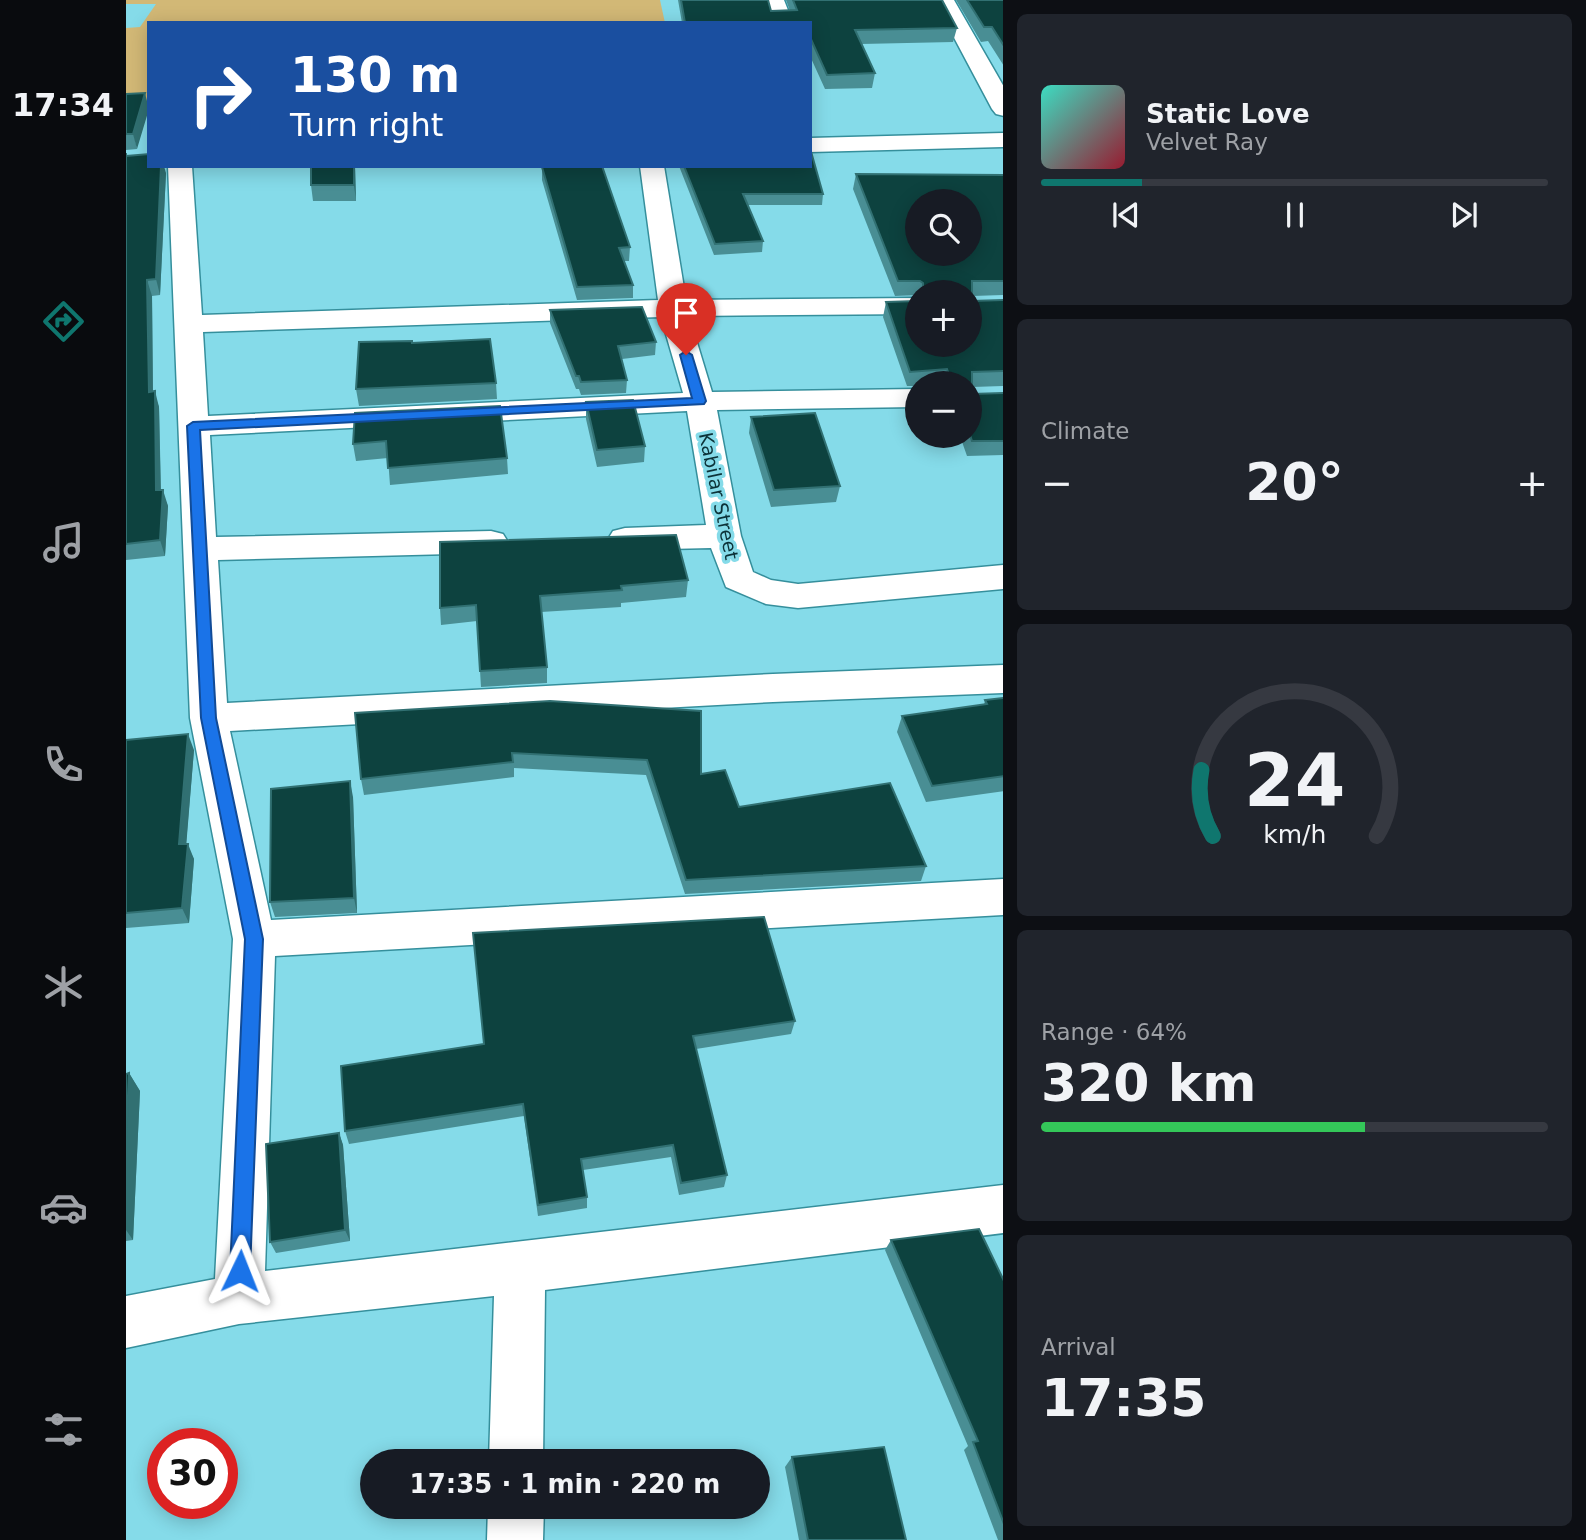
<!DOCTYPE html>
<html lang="en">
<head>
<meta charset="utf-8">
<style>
	body { margin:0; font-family:"DejaVu Sans",sans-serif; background:#20242c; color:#f1f3f6; height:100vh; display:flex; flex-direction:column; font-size:26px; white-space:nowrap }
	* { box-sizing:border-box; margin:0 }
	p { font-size:23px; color:#9ea1a6 }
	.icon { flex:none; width:38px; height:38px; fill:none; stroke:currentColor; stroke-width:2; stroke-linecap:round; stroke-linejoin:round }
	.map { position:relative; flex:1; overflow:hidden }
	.sheet { display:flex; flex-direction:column; gap:14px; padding:14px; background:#0d0f14; width:583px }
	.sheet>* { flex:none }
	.banner { position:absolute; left:21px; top:21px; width:665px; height:147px; border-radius:0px; box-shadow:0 4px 18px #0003; background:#1a4fa0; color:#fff; overflow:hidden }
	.tools { position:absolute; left:779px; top:189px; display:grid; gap:14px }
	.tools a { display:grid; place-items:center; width:77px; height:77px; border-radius:50%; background:#171b24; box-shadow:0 4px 18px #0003; font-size:35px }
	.speed { position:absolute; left:21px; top:1428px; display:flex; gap:14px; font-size:35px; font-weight:700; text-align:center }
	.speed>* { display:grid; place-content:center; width:91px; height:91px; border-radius:50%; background:#171b24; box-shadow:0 4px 18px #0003; line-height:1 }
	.speed .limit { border:10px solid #d22; background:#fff; color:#111 }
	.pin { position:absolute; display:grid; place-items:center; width:60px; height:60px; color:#fff; margin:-72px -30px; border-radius:50% 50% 50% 0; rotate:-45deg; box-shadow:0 0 7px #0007 }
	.pin .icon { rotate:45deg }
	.me { position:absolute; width:77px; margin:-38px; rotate:2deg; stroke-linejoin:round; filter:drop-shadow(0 0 5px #0008) }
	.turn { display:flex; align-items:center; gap:24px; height:147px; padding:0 28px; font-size:32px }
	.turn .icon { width:91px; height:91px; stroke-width:2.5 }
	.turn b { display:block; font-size:49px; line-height:60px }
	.big { font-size:52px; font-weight:600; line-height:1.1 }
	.sheet .tile { flex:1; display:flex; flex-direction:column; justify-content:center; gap:10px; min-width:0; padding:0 24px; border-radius:10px; background:#20242c }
	.sheet .dial { align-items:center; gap:0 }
	.dial svg { height:182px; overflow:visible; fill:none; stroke:#363941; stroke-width:7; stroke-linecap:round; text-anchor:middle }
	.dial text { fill:#f1f3f6; stroke:none }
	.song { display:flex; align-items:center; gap:21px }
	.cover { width:84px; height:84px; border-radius:10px; background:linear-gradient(135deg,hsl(170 70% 55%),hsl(350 70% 35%)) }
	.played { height:7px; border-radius:4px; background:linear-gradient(90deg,#0f766e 20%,#363941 20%) }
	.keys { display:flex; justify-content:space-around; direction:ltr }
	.heat { display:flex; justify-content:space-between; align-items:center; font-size:38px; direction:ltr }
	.charge { height:10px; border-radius:5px; background:linear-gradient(90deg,#34c759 64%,#363941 0) }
	.trip { position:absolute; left:234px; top:1449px; width:410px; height:70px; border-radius:35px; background:#171b24; box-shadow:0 4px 18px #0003; font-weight:600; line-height:70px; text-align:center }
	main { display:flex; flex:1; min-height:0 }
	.menu { display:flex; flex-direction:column; width:126px; justify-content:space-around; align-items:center; background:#090b0e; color:#9ea1a6 }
	.menu .icon { width:49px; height:49px }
	.menu .on { color:#0f766e }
	.menu b { font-size:32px; color:#f1f3f6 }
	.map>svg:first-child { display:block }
</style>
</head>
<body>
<main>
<nav class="menu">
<b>17:34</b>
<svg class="icon on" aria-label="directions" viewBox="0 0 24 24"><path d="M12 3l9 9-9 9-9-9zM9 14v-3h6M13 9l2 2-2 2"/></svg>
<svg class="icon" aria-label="music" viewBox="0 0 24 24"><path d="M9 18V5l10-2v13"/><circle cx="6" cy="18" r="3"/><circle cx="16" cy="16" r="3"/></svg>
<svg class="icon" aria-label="phone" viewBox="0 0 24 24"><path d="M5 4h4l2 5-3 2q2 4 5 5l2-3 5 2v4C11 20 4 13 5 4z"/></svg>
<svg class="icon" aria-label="climate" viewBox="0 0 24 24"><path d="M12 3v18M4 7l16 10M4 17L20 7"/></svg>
<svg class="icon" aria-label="car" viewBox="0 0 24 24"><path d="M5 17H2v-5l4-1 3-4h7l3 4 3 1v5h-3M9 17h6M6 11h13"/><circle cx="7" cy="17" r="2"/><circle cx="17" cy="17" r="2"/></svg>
<svg class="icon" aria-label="filters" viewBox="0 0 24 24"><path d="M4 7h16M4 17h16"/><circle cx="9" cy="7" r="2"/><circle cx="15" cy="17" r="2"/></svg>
</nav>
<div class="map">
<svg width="878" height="1540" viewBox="0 0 878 1540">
	<rect width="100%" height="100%" fill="#85dbe9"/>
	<path fill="#d2b876" d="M 0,0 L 534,0 L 539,23 L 23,23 L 23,109 L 0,107 L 0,28 L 14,27 L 30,4 L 0,4 Z"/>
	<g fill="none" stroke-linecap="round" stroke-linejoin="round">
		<g stroke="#358f9c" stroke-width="3">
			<path id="street" d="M 638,0 L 658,0 L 667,23 L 645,23 Z
				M 808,0 L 828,0 L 878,87 L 878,116 L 870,114 L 866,109 Z
				M 878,133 L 878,147 L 684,152 L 684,138 Z
				M 42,166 L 66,166 L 76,315 L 532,300 L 514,166 L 538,166 L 560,300 L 791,298 L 791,314 L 563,316 L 586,392 L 791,389 L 791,407 L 591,410 L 615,536 L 627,572 L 645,580 L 672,584 L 878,565 L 878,589 L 672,608 L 640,604 L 600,587 L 585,548 L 499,550 L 487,547 L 482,539 L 487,531 L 499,528 L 580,525 L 561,411 L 84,435 L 90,537 L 365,531 L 377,534 L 382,542 L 377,550 L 365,553 L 92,560 L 101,703 L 647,674 L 878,665 L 878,693 L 647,702 L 104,731 L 145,920 L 878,879 L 878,915 L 149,956 L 139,1271 L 878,1185 L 878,1233 L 419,1290 L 417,1461 L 363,1461 L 368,1296 L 113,1324 L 0,1348 L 0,1296 L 89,1279 L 107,939 L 64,718 ZM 535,317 L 557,393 L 82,416 L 77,332 Z
				M 362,1507 L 418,1507 L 417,1540 L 361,1540 Z"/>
		</g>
		<use href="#street" fill="#fff" fill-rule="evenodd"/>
	</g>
	<path fill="#498e94" d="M 552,0 L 642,0 L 645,11 L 664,11 L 660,0 L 816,0 L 831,28 L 827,42 L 735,44 L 749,73 L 746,88 L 699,89 L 684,56 L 684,23 L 556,23 Z
		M 830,0 L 878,0 L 878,66 L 862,41 L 855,42 Z
		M 0,94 L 11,149 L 0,150 Z
		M 0,153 L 2,156 L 40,173 L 34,295 L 26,296 L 27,391 L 33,407 L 35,490 L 42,506 L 39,556 L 0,560 Z
		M 185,166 L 229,166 L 230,201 L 187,201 L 185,185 Z
		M 422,166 L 476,166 L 504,247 L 503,261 L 498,261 L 507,285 L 507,298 L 451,300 L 416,180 L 416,167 Z
		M 553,166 L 684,166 L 697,194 L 696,205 L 621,205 L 637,241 L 636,252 L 588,255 Z
		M 730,174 L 878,175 L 878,295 L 846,296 L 846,301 L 878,300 L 878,386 L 846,387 L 846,394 L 878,393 L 878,455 L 841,456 L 834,436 L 844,436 L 844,383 L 791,383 L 791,386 L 781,386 L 757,317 L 760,302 L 791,345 L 844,292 L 791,292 L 791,295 L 769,296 L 727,189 Z
		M 424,310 L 530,342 L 529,355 L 496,359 L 501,380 L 500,393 L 455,395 L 453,389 L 450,389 L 424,323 Z
		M 286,343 L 370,383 L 371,399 L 233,406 L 230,389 Z
		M 460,402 L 519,446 L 518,462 L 471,467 L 460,419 Z
		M 229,413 L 381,458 L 382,474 L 264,485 L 262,458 L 230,461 L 227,444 Z
		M 625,417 L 714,486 L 710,502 L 645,507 L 623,433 Z
		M 314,542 L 562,580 L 560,597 L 495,603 L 495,607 L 415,612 L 421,667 L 421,683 L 355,687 L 351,621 L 315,625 L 314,608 Z
		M 878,698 L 878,791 L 800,802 L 771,732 L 776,716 L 858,705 L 859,700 Z
		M 424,701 L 575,774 L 613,807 L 800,866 L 795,881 L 559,894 L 520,775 L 388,768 L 388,777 L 238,795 L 235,779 Z
		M 0,740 L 68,750 L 60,844 L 68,859 L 63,923 L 0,928 Z
		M 227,797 L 231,913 L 149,917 L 144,902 Z
		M 669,1021 L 665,1034 L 570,1049 L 601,1175 L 598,1187 L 553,1195 L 545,1157 L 457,1170 L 461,1197 L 461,1208 L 412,1216 L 398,1116 L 223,1144 L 219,1131 L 215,1066 Z
		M 3,1073 L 14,1091 L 7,1240 L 0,1241 L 0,1074 Z
		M 213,1133 L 217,1145 L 224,1241 L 150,1253 L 144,1242 Z
		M 765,1240 L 878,1281 L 878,1540 L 872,1540 L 838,1450 L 842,1446 L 759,1250 Z
		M 666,1457 L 780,1540 L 673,1540 L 659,1467 Z"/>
	<path fill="#317072" d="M 19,93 L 23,109 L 11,149 L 7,134 Z
		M 35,166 L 38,166 L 40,173 L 34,295 L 30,279 Z
		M 228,166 L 229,166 L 230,201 L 228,185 Z
		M 21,280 L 26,296 L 27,408 L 23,392 Z
		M 29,391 L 33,407 L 35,506 L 30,490 Z
		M 37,490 L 42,506 L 39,556 L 34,540 Z
		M 62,734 L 68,750 L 59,860 L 53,844 Z
		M 224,781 L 227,797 L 231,913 L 228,898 Z
		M 62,844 L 68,859 L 63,923 L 56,908 Z
		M 3,1073 L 14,1091 L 7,1240 L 0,1230 L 0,1140 Z
		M 213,1133 L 217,1145 L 224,1241 L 219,1230 Z"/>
	<path fill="#0d423f" stroke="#317072" stroke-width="2" fill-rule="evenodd" d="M 555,0 L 642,0 L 645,11 L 671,10 L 667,0 L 816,0 L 831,28 L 729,30 L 749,73 L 701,75 L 684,37 L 684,23 L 559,23 Z
		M 841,0 L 878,0 L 878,46 L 866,27 L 858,27 Z
		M 19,93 L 7,134 L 0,134 L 0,94 Z
		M 684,148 L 697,194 L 617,194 L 637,241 L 589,244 L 558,166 L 684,166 Z
		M 0,153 L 0,156 L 23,154 L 23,166 L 35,166 L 30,279 L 21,280 L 23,392 L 29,391 L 30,490 L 37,490 L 34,540 L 0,544 Z
		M 185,166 L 228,166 L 228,185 L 185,185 Z
		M 424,166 L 476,166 L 504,247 L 493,248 L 507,285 L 451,287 L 416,167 Z
		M 730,174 L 878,175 L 878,281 L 846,281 L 846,301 L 878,300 L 878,371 L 846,372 L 846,394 L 878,393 L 878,441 L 846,441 L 844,435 L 844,383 L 826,383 L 821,369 L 784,372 L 760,302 L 791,301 L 791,345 L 844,345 L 844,292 L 797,292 L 797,283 L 794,281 L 772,281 ZM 791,201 L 844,201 L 844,254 L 791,254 Z
		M 516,307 L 530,342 L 492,346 L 501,380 L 455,382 L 453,376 L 450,376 L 424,310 Z
		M 364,339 L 370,383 L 230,389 L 233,342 L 286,341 L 286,343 Z
		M 507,400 L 519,446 L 471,450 L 460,402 Z
		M 374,406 L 381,458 L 262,468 L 260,441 L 227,444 L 229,413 Z
		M 689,413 L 714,486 L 648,490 L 625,417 Z
		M 550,535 L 562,580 L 495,586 L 496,590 L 414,596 L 421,667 L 354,671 L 350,605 L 314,608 L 314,542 Z
		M 878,698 L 878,776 L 806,786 L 776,716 L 861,704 L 859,700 Z
		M 424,701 L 575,711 L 575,774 L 599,770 L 613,807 L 764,783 L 800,866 L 560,880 L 521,760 L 386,753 L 387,762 L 235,779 L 229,713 Z
		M 62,734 L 53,844 L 62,844 L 56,908 L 0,913 L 0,740 Z
		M 224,781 L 228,898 L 144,902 L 145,789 Z
		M 638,917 L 669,1021 L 567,1036 L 601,1175 L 555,1183 L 547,1145 L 455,1159 L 461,1197 L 412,1205 L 397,1104 L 219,1131 L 215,1066 L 358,1044 L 347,933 Z
		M 3,1073 L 0,1140 L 0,1074 Z
		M 213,1133 L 219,1230 L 144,1242 L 140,1144 Z
		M 853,1229 L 878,1281 L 878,1524 L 847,1442 L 852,1441 L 765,1240 Z
		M 758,1447 L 780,1540 L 682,1540 L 666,1457 Z"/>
	<path fill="#1a73e8" stroke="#114b97" stroke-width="2" d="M 560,351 L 566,355 L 580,401 L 578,404 L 74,430 L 90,718 L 137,939 L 124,1271 L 121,1278 L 114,1281 L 107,1278 L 104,1271 L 119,939 L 75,718 L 61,426 L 67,422 L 566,398 L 554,355 Z"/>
	<g text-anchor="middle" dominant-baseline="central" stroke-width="7" stroke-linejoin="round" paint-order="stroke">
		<g font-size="19" fill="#0c3238" stroke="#85dbe9">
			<text transform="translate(593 496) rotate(78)">Kabilar Street</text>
		</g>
	</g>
</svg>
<div class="tools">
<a><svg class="icon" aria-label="search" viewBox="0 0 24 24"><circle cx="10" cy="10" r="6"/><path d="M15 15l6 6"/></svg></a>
<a>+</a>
<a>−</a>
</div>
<div class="speed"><div class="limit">30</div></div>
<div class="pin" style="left:560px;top:355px;background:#d93025"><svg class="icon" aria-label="arrive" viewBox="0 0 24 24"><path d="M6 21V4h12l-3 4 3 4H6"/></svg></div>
<svg class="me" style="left:114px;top:1271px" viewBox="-20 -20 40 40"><path d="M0-17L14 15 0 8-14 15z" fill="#1a73e8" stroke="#fff" stroke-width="4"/></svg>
<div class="trip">17:35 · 1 min · 220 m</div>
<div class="banner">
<div class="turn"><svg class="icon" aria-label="right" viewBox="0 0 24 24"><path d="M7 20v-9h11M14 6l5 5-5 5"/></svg><div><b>130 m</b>Turn right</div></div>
</div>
</div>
<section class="sheet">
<div class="tile">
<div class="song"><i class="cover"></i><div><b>Static Love</b><p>Velvet Ray</p></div></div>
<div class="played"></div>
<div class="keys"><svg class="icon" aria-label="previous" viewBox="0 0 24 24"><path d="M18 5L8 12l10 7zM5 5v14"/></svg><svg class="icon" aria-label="pause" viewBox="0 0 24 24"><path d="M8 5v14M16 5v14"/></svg><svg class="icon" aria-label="next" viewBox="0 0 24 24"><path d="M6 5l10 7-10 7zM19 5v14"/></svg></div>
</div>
<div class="tile"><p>Climate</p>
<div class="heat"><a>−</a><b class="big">20°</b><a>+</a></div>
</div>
<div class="tile dial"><svg viewBox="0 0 100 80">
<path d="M14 69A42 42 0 1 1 86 69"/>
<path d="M14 69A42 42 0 0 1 9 40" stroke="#0f766e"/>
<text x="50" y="56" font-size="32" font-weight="700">24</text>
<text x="50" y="72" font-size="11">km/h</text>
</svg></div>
<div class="tile"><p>Range · 64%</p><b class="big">320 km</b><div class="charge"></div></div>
<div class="tile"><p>Arrival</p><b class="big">17:35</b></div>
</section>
</main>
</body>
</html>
